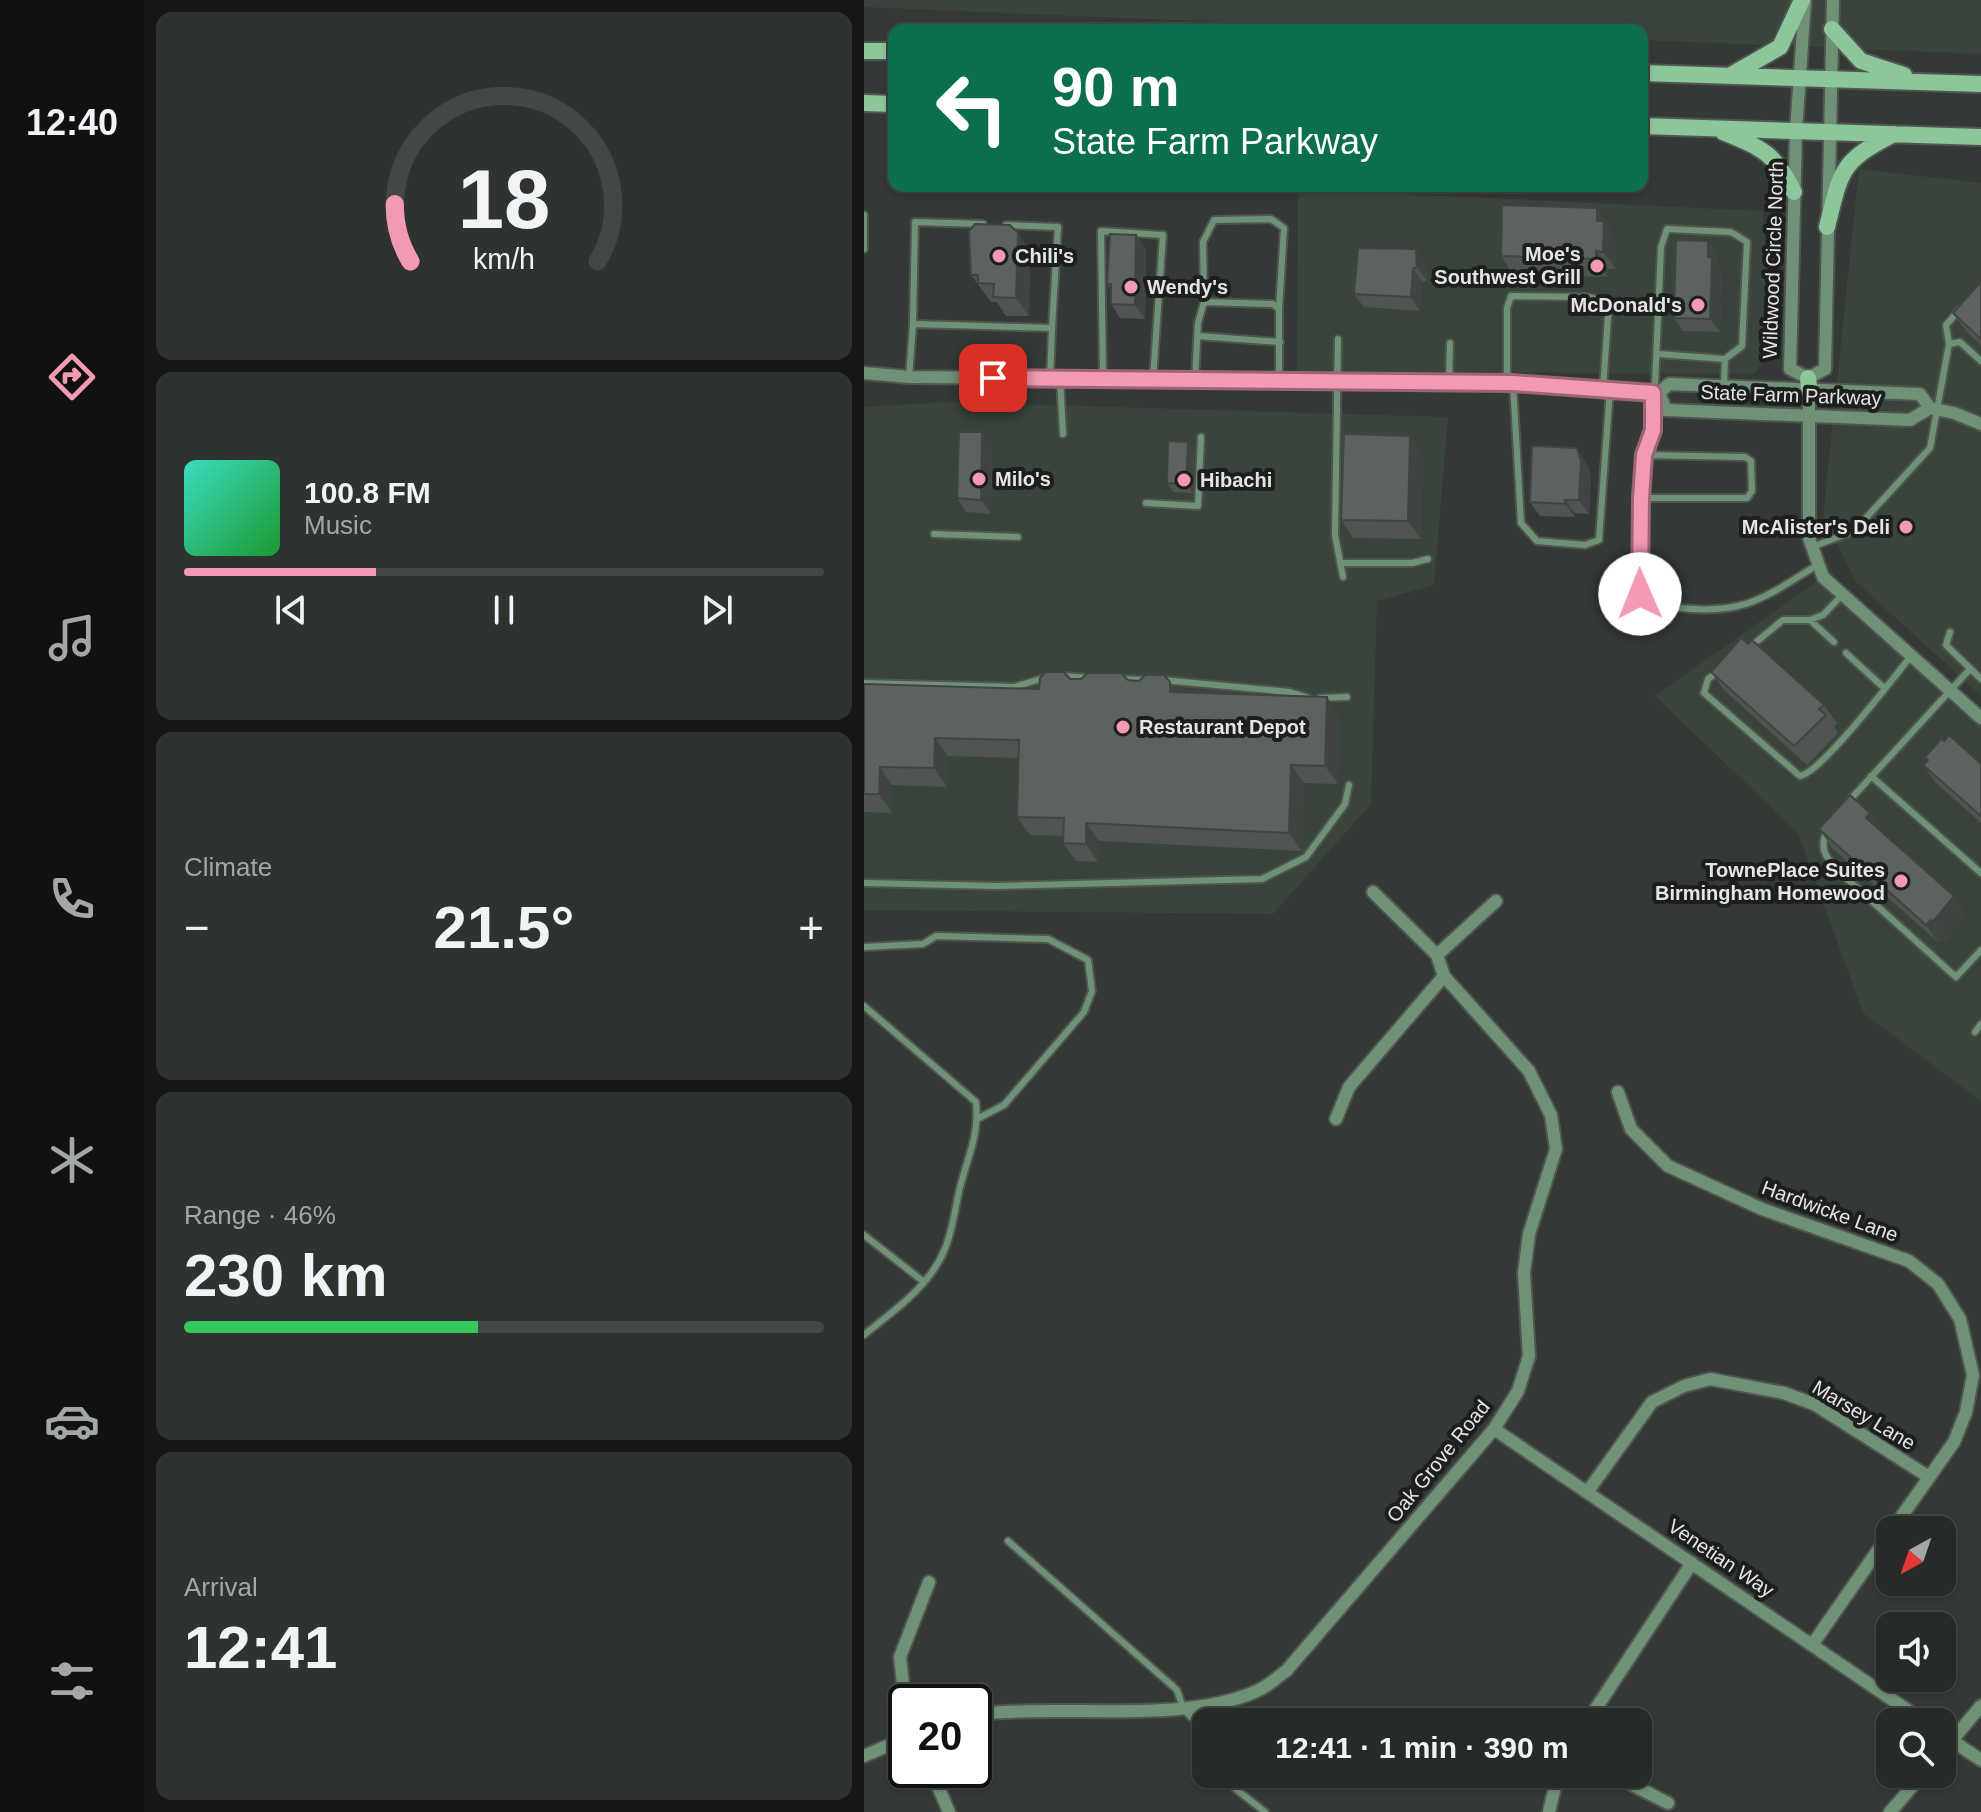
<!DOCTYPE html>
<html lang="en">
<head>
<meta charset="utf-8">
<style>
	body { margin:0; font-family:Arial,sans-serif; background:#2f3330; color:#f1f3f6; height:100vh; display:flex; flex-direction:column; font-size:30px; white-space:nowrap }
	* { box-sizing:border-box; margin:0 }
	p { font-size:26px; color:#a4a7a8 }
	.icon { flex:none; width:44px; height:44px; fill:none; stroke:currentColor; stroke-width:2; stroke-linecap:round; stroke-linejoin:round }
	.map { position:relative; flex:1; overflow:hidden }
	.panel { display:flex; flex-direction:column; gap:12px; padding:12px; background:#151816; width:720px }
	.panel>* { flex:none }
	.banner { position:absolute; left:24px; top:24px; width:760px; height:168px; border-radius:16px; box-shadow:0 2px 6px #0004,0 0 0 2px #434745; background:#0b6e4f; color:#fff; overflow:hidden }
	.needle { width:52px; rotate:220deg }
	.controls { position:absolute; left:1012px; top:1516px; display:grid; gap:16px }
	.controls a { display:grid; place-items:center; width:80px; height:80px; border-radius:16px; background:#272b28; box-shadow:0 2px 6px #0004,0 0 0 2px #434745; font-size:40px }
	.speed { position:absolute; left:24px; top:1684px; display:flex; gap:16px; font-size:40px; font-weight:700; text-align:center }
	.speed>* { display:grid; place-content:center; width:104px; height:104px; border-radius:50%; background:#272b28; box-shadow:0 2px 6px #0004,0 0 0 2px #434745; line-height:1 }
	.speed .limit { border:4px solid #111; border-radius:12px; background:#fff; color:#111 }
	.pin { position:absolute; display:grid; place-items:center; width:68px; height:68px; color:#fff; margin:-34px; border-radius:16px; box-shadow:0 4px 12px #0006 }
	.me { position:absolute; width:88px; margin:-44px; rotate:359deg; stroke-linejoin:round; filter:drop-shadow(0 0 6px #0008) }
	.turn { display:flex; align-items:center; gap:28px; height:168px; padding:0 32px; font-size:36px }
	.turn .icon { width:104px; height:104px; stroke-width:2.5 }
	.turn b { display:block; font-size:56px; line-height:68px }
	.big { font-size:60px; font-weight:700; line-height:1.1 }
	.panel .tile { flex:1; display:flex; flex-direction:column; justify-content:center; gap:12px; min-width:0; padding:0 28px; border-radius:16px; background:#2f3330 }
	.panel .dial { align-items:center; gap:0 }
	.dial svg { height:208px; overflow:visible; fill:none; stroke:#434745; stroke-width:7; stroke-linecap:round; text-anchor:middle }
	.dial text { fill:#f1f3f6; stroke:none }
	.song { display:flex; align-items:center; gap:24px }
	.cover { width:96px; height:96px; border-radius:12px; background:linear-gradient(135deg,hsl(170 70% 55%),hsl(130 70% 35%)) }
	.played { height:8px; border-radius:4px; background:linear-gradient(90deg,#f19ab2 30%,#434745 30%) }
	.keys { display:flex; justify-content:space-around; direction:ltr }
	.heat { display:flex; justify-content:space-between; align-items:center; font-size:44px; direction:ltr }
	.charge { height:12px; border-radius:6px; background:linear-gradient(90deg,#34c759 46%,#434745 0) }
	.trip { position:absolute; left:328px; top:1708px; width:460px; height:80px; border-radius:16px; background:#272b28; box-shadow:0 2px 6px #0004,0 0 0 2px #434745; font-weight:700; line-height:80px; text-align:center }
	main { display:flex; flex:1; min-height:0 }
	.dock { display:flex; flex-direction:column; width:144px; justify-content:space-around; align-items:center; background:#101110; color:#a4a7a8 }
	.dock .icon { width:56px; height:56px }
	.dock .on { color:#f19ab2 }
	.dock b { font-size:36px; color:#f1f3f6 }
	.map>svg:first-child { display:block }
</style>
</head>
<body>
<main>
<nav class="dock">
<b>12:40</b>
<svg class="icon on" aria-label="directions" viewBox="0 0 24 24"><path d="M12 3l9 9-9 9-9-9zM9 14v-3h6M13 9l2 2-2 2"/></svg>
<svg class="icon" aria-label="music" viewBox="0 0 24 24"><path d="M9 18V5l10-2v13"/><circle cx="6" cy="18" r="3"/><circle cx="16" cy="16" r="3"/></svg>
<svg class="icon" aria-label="phone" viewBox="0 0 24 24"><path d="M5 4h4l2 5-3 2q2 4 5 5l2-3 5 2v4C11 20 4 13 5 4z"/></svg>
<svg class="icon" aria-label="climate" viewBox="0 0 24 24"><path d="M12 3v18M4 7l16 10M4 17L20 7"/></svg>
<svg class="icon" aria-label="car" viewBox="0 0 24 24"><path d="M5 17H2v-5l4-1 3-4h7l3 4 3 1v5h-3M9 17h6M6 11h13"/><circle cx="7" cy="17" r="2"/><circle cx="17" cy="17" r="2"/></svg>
<svg class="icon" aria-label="filters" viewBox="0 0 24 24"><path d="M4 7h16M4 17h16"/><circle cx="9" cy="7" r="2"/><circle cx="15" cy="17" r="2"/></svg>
</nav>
<section class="panel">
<div class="tile dial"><svg viewBox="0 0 100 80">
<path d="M14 69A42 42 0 1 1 86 69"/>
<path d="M14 69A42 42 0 0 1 8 47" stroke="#f19ab2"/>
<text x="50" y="56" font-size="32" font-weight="700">18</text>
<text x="50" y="72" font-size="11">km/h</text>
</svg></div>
<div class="tile">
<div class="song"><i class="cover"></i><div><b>100.8 FM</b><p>Music</p></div></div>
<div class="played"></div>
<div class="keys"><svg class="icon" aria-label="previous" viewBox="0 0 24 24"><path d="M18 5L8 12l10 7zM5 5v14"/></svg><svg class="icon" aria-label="pause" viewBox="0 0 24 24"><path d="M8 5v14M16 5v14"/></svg><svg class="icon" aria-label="next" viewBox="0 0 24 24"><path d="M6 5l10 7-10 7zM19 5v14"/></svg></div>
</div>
<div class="tile"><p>Climate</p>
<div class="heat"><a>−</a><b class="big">21.5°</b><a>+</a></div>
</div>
<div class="tile"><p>Range · 46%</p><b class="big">230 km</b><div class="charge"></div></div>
<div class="tile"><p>Arrival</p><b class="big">12:41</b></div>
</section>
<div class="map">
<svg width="1117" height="1812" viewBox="0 0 1117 1812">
	<rect width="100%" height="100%" fill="#343935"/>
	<path fill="#39443b" d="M 0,0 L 1117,0 L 1117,54 L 778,40 L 778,30 L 548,30 L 0,7 Z
		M 995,169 L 1117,183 L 1117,696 L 992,582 L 959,517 Z
		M 434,189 L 899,211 L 905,355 L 890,374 L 433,371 Z
		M 85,402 L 584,417 L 570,585 L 513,601 L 507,804 L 409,914 L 0,910 L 0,407 Z
		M 959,577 L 1117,717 L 1117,1101 L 999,1013 L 934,833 L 791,696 Z"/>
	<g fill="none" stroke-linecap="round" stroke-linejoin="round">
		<g stroke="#505551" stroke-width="10">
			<path id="lane" d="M 0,215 L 0,249
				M 142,225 L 194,227 L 188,328
				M 340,302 L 339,242 L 350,220 L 407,219 L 420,228 L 415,309
				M 49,324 L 51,222 L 119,224
				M 334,336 L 416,342
				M 474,339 L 471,535 L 479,577
				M 1085,344 L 1096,342 L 1117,361
				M 795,354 L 861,359
				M 45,377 L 49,324 L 188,328 L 186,378
				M 196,379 L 199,434
				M 239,379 L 237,231 L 299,235 L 289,379
				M 331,380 L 334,323 L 340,302 L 409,304 L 415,309 L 415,381
				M 585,382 L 586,343
				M 643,383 L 643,308 L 647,296 L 724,297 L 745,302 L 739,389
				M 649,383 L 657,523 L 673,541 L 721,545 L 735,540 L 746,389
				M 860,385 L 861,359 L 878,346 L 883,242 L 867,232 L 803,229 L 797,247 L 789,430 L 780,455 L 776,594 C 787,606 800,606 816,608 C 882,615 901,597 955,564
				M 777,498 L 883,498 L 888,491 L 887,461 L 881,457 L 780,455
				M 282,503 L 334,506 L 337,437
				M 70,534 L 154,537
				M 948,547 L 990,531 L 1066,448 L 1085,344 L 1082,325 L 1096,309
				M 476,563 L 548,563 L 564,559
				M 946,620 L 970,642
				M 1086,632 L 1082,645 L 1117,679
				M 886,647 L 919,620 L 946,620 L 959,615 L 979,594
				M 982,653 L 1020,688
				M 855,671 L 844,679 L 840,693 L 936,776 C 958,772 1029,678 1048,655
				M 198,676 L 226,678
				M 258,679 L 282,680
				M 298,680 L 426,692 L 445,698
				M 0,683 L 150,687 L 183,677
				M 456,698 L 483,697
				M 1007,776 L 1117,873
				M 985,801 L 1106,669
				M 962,832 C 956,848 961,856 971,868 L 1092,977 L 1117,950
				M 0,883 L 133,886 L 398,879 L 442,857 L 481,804 L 485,785
				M 0,947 L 59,944 L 72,936 L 184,939 L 224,960 L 228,991 L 220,1012 L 140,1105 L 113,1119
				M 0,1006 L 112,1102 C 115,1133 106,1151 98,1180 C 91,1203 90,1229 80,1251 C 65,1287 29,1311 0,1335
				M 1111,1032 L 1117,1024
				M 0,1235 L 60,1282
				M 144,1541 L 313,1690 L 319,1708 L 342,1734
				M 362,1774 L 363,1782 L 401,1812"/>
		</g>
		<g stroke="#505551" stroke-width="16">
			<path id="street" d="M 941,2 L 932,131 L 926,369 L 944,378 L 961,369 L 969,0
				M 0,373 L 45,377 L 649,383 L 795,393 L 805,384 L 1056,394 L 1066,408
				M 945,387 L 945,538 L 959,577 L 1117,718
				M 795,393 L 802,410 L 1046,420 L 1066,408 L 1090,413 L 1117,424
				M 573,955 L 632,901
				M 754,1092 L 767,1129 L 804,1166 L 898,1209 L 1045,1261 L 1074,1284 L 1096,1319 L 1109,1375 L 1102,1412 L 1090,1442 L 1028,1530
				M 472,1119 L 485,1087 L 580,976
				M 630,1429 L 1061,1722
				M 724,1491 L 788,1402 L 820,1386 L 846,1379 L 920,1393 L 950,1404 L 1065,1477
				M 948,1645 L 1026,1533
				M 42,1711 L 36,1657 L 65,1582
				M 110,1715 C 196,1703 317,1725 393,1691 C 404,1686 414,1677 423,1670 L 630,1429 L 654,1391 L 665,1356 L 660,1273 L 665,1234 L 692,1149 L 687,1115 L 665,1071 L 580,976 L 573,955 L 509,892
				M 723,1722 L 828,1563
				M 1078,1734 L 1117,1760
				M 1078,1752 L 1117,1706
				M 0,1756 L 42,1738
				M 67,1770 L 85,1812
				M 747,1774 L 804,1803
				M 685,1812 L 694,1774
				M 1026,1812 L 1059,1774"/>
		</g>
		<g stroke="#505551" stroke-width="20">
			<path id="secondary" d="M 968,29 L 997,61 L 1040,75
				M 0,51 L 30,51
				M 778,73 L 1117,84
				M 869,74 L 916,47 L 938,0
				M 0,103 L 30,104
				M 778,126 L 1117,137
				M 859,132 C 898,148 911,153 930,192
				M 963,227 C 977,171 976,161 1030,134
				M 944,378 L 945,387"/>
		</g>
		<use href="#lane" stroke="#6f9277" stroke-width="6"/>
		<use href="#street" stroke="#6f9277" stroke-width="12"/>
		<use href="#secondary" stroke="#8cc69b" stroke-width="16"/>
	</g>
	<path fill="#4f5451" d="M 745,225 L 745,229 L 752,239 L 752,269 L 744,269 L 744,277 L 649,274 L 637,256 Z
		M 272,235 L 282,249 L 281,319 L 256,318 L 247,304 L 247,290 L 243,284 Z
		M 844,241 L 854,255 L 853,266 L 858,271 L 856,332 L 819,331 L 810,318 Z
		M 166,251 L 165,316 L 142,316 L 133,302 L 127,302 L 107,275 Z
		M 562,263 L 563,281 L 558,282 L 556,311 L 500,307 L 490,294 Z
		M 1117,282 L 1117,345 L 1102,331 L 1089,313 Z
		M 118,432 L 128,446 L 127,514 L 102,512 L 93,498 Z
		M 546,436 L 559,455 L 557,539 L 489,538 L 477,520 Z
		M 330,451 L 329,493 L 309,492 L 303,483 Z
		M 722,462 L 727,475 L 725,514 L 711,513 L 711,517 L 676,516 L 666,502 Z
		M 847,672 L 960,705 L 973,723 L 970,726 L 974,733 L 943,765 L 860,690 Z
		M 206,679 L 264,680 L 314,693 L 475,715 L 474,784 L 440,783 L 438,851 L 235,841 L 234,862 L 212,861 L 199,843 L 199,836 L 166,835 L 153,817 L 154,758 L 84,756 L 83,787 L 28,785 L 28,813 L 0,812 L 0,684 L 175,689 Z
		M 1080,741 L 1117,764 L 1117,823 L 1072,783 L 1059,765 L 1063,760 L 1061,757 Z
		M 1006,813 L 1019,832 L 1018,832 L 1090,896 L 1102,914 L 1082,941 L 1080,938 L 1075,943 L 968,848 L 955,829 Z"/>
	<path fill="#404542" d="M 733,208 L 745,225 L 745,229 L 752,239 L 752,269 L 739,252 L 733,221 Z
		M 154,233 L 166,251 L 165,316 L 152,298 Z
		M 272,235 L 282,249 L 281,319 L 271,305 Z
		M 844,241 L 854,255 L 853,266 L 858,271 L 856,332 L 846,319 Z
		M 552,249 L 562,263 L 563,281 L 553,267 Z
		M 732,251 L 744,269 L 744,277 L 732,259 Z
		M 549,269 L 558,282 L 556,311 L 547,297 Z
		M 118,432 L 128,446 L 127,514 L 117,500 Z
		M 546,436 L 559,455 L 557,539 L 544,521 Z
		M 324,442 L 330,451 L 329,493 L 322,484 Z
		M 713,448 L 722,462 L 727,475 L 725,514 L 715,500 Z
		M 701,500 L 711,513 L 711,517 L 701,504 Z
		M 306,682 L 319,700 L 306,692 Z
		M 463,697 L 475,715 L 474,784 L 461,766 Z
		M 71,738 L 84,756 L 83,787 L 70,768 Z
		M 427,765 L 440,783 L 438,851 L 425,833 Z
		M 16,767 L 28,785 L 28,813 L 15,794 Z
		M 1006,813 L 1019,832 L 1015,836 L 1002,818 Z
		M 222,823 L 235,841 L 234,862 L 222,844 Z
		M 1090,896 L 1102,914 L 1082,941 L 1069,922 Z
		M 1067,920 L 1080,938 L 1075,943 L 1062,925 Z"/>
	<path fill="#5c625e" stroke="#404542" stroke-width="2" d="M 638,205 L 733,208 L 733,221 L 740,221 L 739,252 L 732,251 L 732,259 L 637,256 Z
		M 111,224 L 146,225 L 154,233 L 152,298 L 129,297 L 130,284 L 114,283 L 114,275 L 107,275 L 105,231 Z
		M 246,234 L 272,235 L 271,305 L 247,304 L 247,284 L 243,284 Z
		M 812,240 L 844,241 L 844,257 L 848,258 L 846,319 L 810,318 Z
		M 494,248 L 552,249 L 553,267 L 549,269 L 547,297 L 490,294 Z
		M 1117,282 L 1117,339 L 1089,313 Z
		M 95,432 L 118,432 L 117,500 L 93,498 Z
		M 480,434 L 546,436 L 544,521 L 477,520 Z
		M 304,441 L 324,442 L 322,484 L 303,483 Z
		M 668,446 L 713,448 L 717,461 L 715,500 L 701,500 L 701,504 L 666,502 Z
		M 877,638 L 884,644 L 888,640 L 960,705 L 955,709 L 962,715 L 930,746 L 847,672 Z
		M 181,672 L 200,672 L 206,679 L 217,679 L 224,673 L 257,673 L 264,680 L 275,681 L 281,675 L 300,675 L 306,682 L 306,692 L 463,697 L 461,766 L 427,765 L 425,833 L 222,823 L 222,844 L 199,843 L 200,818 L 153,817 L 155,740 L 71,738 L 70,768 L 16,767 L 15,794 L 0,794 L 0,684 L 175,689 L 176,678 Z
		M 1085,735 L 1117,764 L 1117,816 L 1059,765 L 1064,760 L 1061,757 L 1078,738 L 1080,741 Z
		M 986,795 L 1006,813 L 1002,818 L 1090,896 L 1069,922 L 1067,920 L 1062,925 L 955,829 Z"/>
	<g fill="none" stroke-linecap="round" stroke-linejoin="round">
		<g stroke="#9d6474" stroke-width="20">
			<path id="route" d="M 129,378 L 649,383 L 789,393 L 789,430 L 780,455 L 777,498 L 776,594"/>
		</g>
		<use href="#route" stroke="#f19ab2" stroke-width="14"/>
	</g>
	<g fill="#f19ab2" stroke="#1d1f1d" stroke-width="3">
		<circle cx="135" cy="256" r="8"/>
		<circle cx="733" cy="266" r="8"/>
		<circle cx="267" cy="287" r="8"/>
		<circle cx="834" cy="305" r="8"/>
		<circle cx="115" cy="479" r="8"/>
		<circle cx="320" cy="480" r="8"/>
		<circle cx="1042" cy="527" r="8"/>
		<circle cx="259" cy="727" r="8"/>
		<circle cx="1037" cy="881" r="8"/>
	</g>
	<g text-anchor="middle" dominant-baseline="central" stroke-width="8" stroke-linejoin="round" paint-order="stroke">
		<g font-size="20" font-weight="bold" fill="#e3e6e4" stroke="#1d1f1d" text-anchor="start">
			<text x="717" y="254" text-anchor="end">Moe's<tspan x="717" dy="23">Southwest Grill</tspan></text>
			<text x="151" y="256">Chili's</text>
			<text x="283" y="287">Wendy's</text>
			<text x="818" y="305" text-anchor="end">McDonald's</text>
			<text x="131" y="479">Milo's</text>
			<text x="336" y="480">Hibachi</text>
			<text x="1026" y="527" text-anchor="end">McAlister's Deli</text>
			<text x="275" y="727">Restaurant Depot</text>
			<text x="1021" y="870" text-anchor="end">TownePlace Suites<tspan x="1021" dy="23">Birmingham Homewood</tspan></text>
		</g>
		<g font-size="20" fill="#e3e6e4" stroke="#1d1f1d">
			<text transform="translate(909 260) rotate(-88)">Wildwood Circle North</text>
			<text transform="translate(927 395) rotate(2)">State Farm Parkway</text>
			<text transform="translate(966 1211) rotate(20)">Hardwicke Lane</text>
			<text transform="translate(1000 1415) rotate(31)">Marsey Lane</text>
			<text transform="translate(574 1461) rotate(-51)">Oak Grove Road</text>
			<text transform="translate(857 1558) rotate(34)">Venetian Way</text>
		</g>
	</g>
</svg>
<div class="controls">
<a><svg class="needle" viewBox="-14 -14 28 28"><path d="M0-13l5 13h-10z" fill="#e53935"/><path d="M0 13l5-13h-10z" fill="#a4a7a8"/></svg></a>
<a><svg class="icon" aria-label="sound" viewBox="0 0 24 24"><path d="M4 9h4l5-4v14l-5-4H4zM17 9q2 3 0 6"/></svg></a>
<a><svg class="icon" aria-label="search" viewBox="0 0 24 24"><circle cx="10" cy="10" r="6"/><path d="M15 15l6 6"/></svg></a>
</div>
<div class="speed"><div class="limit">20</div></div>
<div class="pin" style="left:129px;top:378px;background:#d93025"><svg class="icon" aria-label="arrive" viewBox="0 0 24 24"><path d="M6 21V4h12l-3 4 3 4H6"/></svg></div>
<svg class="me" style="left:776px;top:594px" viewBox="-20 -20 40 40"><circle r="19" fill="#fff"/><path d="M0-13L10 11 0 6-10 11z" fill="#f19ab2"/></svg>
<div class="trip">12:41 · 1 min · 390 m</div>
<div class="banner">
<div class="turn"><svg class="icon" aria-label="left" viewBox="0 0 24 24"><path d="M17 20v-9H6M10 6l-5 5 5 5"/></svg><div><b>90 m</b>State Farm Parkway</div></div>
</div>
</div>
</main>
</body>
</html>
